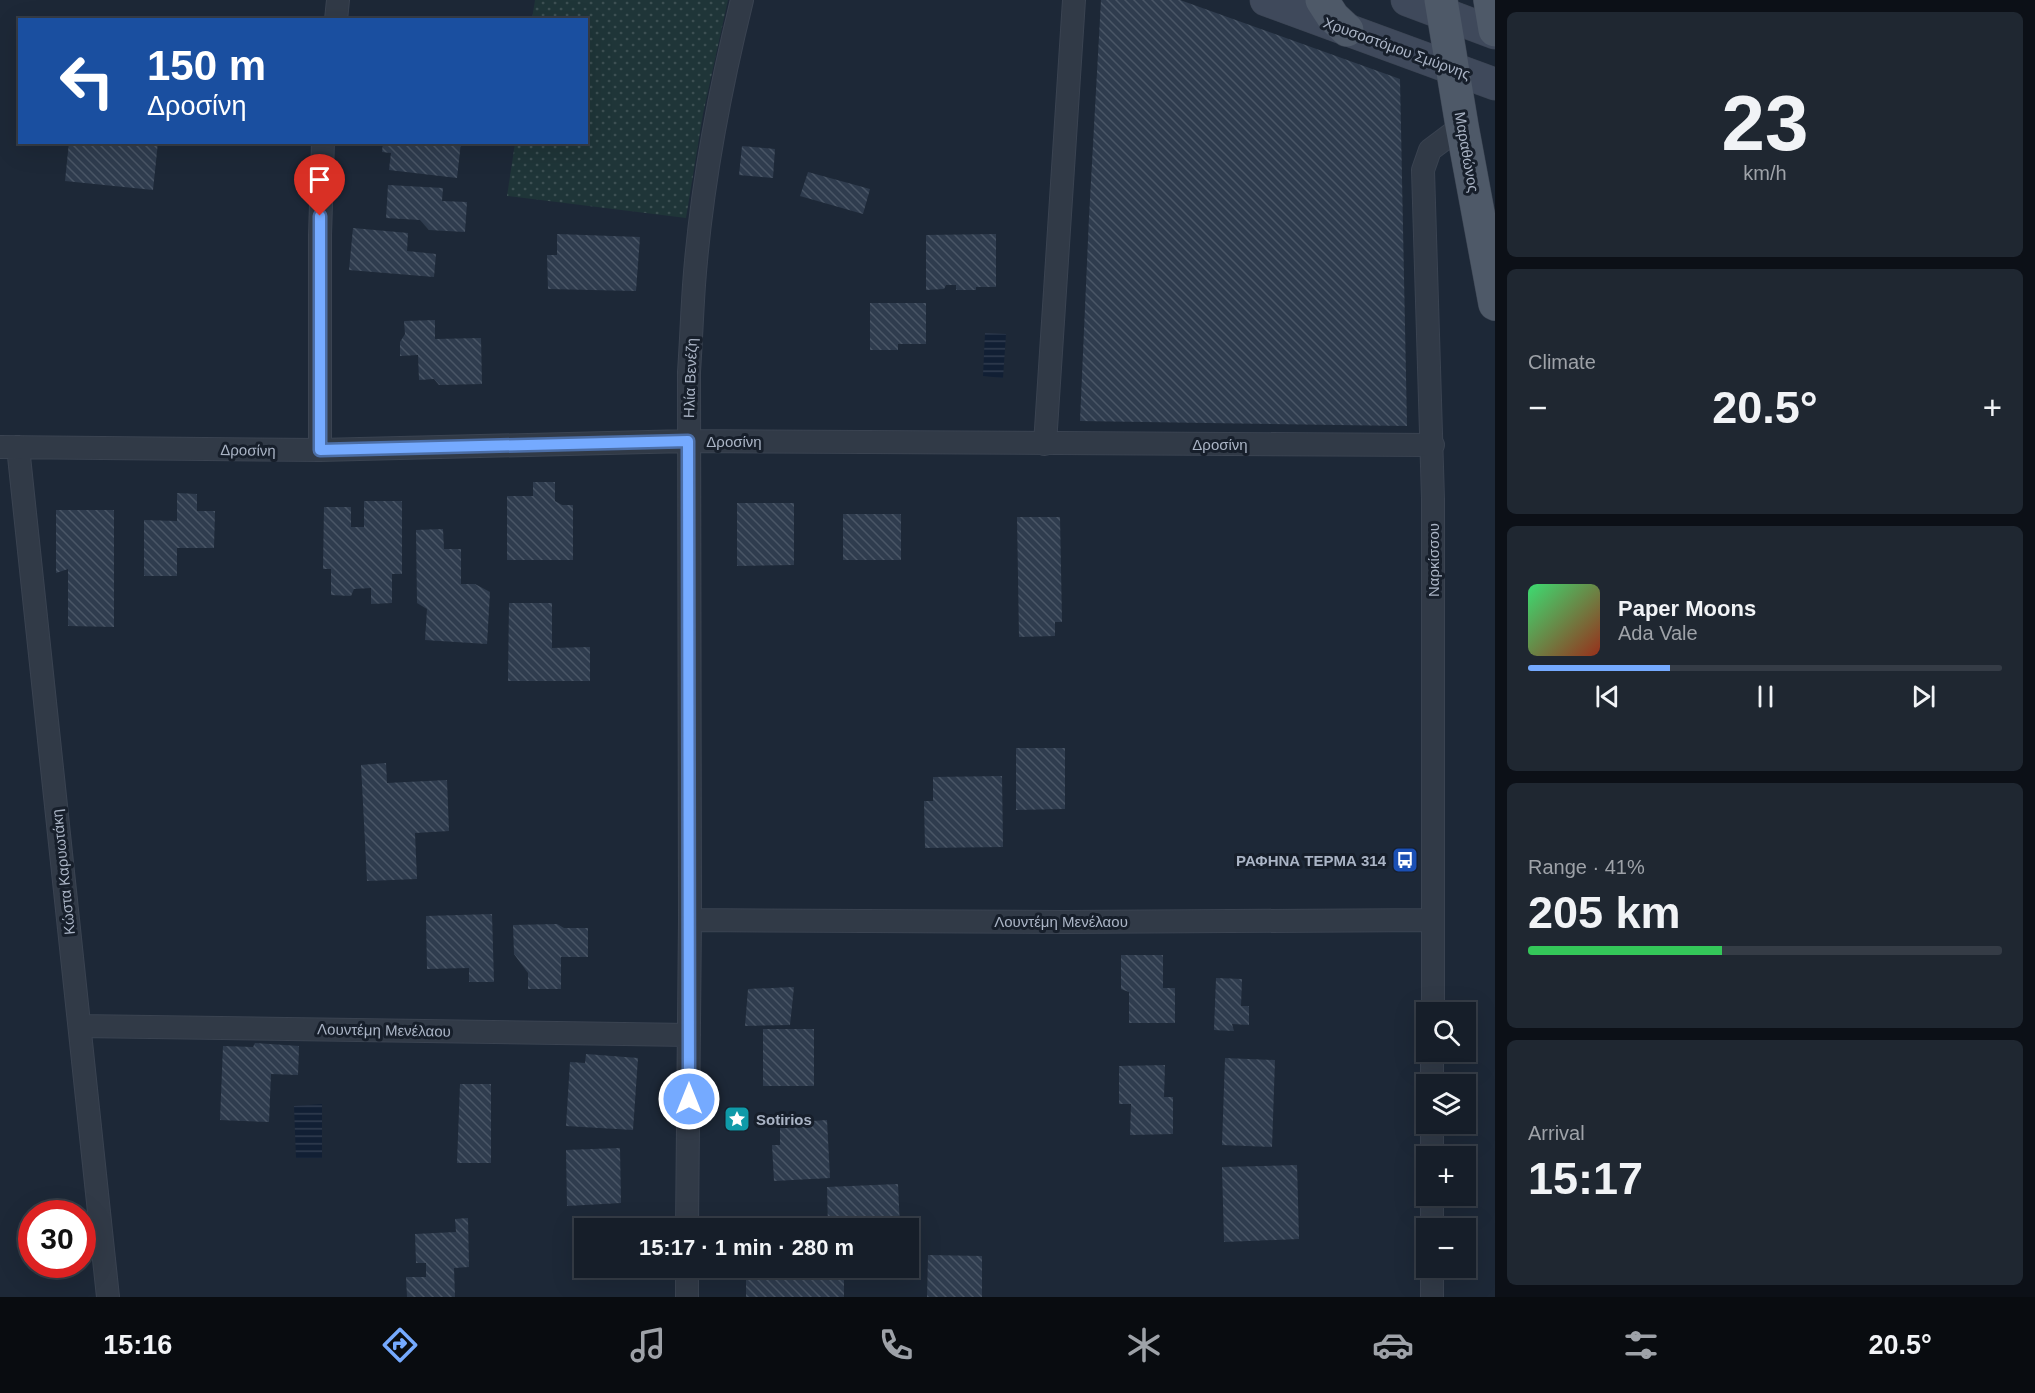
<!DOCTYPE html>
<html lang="en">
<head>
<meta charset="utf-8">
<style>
	body { margin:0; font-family:Helvetica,sans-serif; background:#1f2731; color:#f1f3f6; height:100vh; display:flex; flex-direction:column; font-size:22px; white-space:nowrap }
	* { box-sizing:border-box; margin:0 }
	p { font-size:20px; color:#9ea2a8 }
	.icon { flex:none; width:33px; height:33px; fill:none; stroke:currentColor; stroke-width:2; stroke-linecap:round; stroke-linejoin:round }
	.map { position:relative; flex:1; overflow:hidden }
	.panel { display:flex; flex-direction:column; gap:12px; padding:12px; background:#0c1017; width:540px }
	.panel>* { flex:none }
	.hud { position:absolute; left:18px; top:18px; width:570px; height:126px; border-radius:0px; box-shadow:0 6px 24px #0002,0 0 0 2px #353c46; background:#1a4fa0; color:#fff; overflow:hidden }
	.controls { position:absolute; left:1416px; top:1002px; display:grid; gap:12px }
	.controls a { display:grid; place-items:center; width:60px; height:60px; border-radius:0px; background:#161e29; box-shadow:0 6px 24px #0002,0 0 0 2px #353c46; font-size:30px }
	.speed { position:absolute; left:18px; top:1200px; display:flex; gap:12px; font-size:30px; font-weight:700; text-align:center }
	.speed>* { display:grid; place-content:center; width:78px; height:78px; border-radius:50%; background:#161e29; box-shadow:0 6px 24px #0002,0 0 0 2px #353c46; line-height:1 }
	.speed .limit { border:9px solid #d22; background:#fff; color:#111 }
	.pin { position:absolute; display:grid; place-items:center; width:51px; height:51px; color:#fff; margin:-62px -26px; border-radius:50% 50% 50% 0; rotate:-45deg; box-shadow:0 0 6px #0007 }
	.pin .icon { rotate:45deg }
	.me { position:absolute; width:66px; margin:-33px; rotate:0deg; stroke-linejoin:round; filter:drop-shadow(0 0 4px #0008) }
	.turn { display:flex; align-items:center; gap:21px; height:126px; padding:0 30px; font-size:27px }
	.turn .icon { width:78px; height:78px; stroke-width:2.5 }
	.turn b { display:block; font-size:42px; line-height:51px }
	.big { font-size:45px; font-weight:700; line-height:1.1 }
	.panel .tile { flex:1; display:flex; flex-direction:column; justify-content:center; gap:9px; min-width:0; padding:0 21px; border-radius:9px; background:#1f2731 }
	.panel .dial { align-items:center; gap:0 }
	.dial b { font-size:78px; line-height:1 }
	.song { display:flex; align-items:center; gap:18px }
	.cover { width:72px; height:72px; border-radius:9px; background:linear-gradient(135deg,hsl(140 70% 55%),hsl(10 70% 35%)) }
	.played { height:6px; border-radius:3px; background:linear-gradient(90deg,#75aaff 30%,#353c46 30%) }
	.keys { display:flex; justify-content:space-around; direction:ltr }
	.heat { display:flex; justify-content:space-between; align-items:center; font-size:33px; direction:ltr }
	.charge { height:9px; border-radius:4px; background:linear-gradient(90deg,#34c759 41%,#353c46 0) }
	.trip { position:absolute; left:574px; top:1218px; width:345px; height:60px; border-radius:0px; background:#161e29; box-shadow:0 6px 24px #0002,0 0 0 2px #353c46; font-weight:700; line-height:60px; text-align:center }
	.tabs { display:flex; height:96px; justify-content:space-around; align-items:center; background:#090c10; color:#9ea2a8 }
	.tabs .icon { width:42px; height:42px }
	.tabs .selected { color:#75aaff }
	.tabs b { font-size:27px; color:#f1f3f6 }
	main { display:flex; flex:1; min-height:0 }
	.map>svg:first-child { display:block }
</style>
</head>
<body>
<main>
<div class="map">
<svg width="1495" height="1297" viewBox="0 0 1495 1297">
	<defs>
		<pattern id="grass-dots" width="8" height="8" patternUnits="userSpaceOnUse" patternTransform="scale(1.5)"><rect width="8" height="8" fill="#1f3538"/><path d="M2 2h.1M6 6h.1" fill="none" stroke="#3d5053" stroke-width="1.8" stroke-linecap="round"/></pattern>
		<pattern id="water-rules" width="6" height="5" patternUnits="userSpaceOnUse" patternTransform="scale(1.5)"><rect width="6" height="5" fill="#111f34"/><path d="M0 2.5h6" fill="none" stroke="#313d50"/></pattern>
		<pattern id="building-back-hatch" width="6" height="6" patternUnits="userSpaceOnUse" patternTransform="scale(1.5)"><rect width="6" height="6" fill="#2f3c4e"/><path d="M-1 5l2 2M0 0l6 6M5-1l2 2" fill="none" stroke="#4a5666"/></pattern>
	</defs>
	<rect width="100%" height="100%" fill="#1d2837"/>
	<path fill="url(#grass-dots)" d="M 535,0 L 728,0 L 703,114 L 686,218 L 507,196 L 515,143 L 586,142 L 586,20 L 532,19 Z"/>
	<path fill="url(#water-rules)" d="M 985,333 L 1006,334 L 1003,378 L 983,376 Z
		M 322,1104 L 322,1158 L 296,1158 L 294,1106 Z"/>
	<path fill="url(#building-back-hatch)" d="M 1101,0 L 1180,0 L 1400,79 L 1407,426 L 1080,421 L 1089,217 Z
		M 69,142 L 158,142 L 153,190 L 65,181 Z
		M 383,142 L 461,142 L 457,178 L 389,170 L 391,153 L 382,152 Z
		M 742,146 L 775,149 L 773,178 L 739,175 Z
		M 808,172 L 870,189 L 863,214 L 800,196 Z
		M 388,185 L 443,188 L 442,201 L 467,202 L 465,232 L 429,230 L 420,220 L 386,218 Z
		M 353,228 L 408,233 L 407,251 L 436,254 L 434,277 L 349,270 Z
		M 557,234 L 640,237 L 636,291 L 548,289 L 547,255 L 557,255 Z
		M 996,234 L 996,287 L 976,287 L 976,290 L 956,290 L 956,285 L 946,285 L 944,289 L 926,290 L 926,235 Z
		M 870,303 L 926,303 L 926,344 L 898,344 L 898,350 L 870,350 Z
		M 435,320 L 435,339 L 481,338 L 482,384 L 439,385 L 434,379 L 419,380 L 418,355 L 400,356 L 400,342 L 405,334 L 404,321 Z
		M 533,482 L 555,482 L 555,501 L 562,505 L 573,505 L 573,560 L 507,560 L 507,496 L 533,496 Z
		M 177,493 L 197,494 L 197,511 L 215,511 L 214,548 L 177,548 L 177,576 L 144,576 L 144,520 L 177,521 Z
		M 364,501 L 402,501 L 402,574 L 392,574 L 392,603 L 371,604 L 371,588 L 354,589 L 351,596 L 331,595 L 331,569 L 323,569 L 324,507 L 351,507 L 351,527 L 364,527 Z
		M 737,503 L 794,503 L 794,565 L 737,566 Z
		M 56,510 L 114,510 L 114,627 L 68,626 L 68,569 L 56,573 Z
		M 843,514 L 901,514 L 901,560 L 843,560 Z
		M 1017,517 L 1060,517 L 1062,622 L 1055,622 L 1055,636 L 1019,637 Z
		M 443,529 L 444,549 L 461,549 L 461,584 L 475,584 L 490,592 L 487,644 L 425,640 L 427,609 L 417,603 L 416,530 Z
		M 509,603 L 552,603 L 552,648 L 590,647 L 590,681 L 508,681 Z
		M 1016,748 L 1065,748 L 1065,809 L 1016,810 Z
		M 386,763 L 387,783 L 447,780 L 449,831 L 415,833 L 417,879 L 367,881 L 361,765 Z
		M 1002,776 L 1003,847 L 925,848 L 924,801 L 933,801 L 933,777 Z
		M 492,914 L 494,982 L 469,982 L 469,968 L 427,969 L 426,916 Z
		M 557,924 L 564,928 L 588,928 L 588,957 L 561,957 L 561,989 L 528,989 L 528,973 L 514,954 L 513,925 Z
		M 1121,955 L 1163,955 L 1163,988 L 1175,988 L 1175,1023 L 1129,1023 L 1129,992 L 1121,989 Z
		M 1216,978 L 1242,979 L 1241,1006 L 1249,1006 L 1249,1025 L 1232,1024 L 1234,1031 L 1214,1030 Z
		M 794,987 L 790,1025 L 745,1026 L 748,989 Z
		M 763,1029 L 814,1029 L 814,1086 L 763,1086 Z
		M 255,1043 L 299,1046 L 298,1075 L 271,1074 L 269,1122 L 220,1120 L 223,1046 L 253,1047 Z
		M 586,1054 L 638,1058 L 633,1130 L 566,1126 L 570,1062 L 585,1063 Z
		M 1225,1058 L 1275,1060 L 1272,1147 L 1222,1145 Z
		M 1165,1065 L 1164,1097 L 1173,1097 L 1173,1134 L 1130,1135 L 1131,1104 L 1119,1104 L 1119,1066 Z
		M 460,1084 L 491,1084 L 491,1163 L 457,1163 Z
		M 827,1120 L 830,1178 L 774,1181 L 772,1145 L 780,1145 L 780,1123 Z
		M 620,1148 L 621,1203 L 567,1206 L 566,1150 Z
		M 1297,1165 L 1299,1239 L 1224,1242 L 1222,1167 Z
		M 898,1184 L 900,1228 L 828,1228 L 827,1187 Z
		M 468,1218 L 469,1267 L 454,1268 L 455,1297 L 407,1297 L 406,1277 L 426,1277 L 426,1263 L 416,1263 L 415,1234 L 456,1232 L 455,1219 Z
		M 928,1255 L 982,1256 L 982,1297 L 927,1297 Z
		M 844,1277 L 844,1297 L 746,1297 L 746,1278 Z"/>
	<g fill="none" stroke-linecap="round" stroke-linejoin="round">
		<g stroke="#3a4351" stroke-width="24">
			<path id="street" d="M 336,20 L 338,0
				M 1045,444 L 1074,0
				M 0,447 L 320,450 L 688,441 L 1433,445
				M 18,447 L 108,1297
				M 320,450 L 320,235 L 323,142
				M 690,920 L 1064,922 L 1433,920
				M 1433,1012 L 1433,499 L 1423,170 L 1430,150 L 1462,126
				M 80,1026 L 689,1035
				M 1432,1084 L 1432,1052
				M 1432,1156 L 1432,1124
				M 687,1228 L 690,920 L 689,372 C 691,343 692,314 694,285 C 701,189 719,93 742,0
				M 1432,1228 L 1432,1196
				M 687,1297 L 687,1268
				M 1432,1297 L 1432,1268"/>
		</g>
		<g stroke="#3a4351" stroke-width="33">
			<path id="secondary" d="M 1266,0 L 1495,84
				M 1407,0 L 1495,33"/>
		</g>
		<g stroke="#3a4351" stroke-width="34">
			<path id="primary" d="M 1322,0 L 1333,17 L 1347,30
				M 1441,0 L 1462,126 L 1495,304
				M 1490,0 L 1495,30"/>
		</g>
		<use href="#street" stroke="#313a47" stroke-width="22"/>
		<use href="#secondary" stroke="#3f495b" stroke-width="32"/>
		<use href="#primary" stroke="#4e5968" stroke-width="33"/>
	</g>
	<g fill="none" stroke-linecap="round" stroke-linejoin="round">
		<g stroke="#4c6ea6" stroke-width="15">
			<path id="route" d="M 320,216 L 320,450 L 688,441 L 689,1099"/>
		</g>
		<use href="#route" stroke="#75aaff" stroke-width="10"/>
	</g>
	<defs>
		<g id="bus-square" transform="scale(1.35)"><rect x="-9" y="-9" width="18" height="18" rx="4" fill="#1a4fb4" stroke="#171f2b"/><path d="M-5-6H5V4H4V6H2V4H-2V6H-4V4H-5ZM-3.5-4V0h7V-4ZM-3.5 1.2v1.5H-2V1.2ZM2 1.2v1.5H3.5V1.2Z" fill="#fff"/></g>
		<g id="sight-square" transform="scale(1.35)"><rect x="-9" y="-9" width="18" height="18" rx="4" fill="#0f9aa8" stroke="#171f2b"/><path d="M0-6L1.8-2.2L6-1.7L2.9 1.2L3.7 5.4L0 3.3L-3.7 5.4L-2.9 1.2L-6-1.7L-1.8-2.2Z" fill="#fff"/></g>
	</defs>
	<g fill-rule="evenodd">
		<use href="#bus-square" x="1405" y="860"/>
		<use href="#sight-square" x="737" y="1119"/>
	</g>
	<g text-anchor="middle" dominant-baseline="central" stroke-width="6" stroke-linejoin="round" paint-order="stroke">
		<g font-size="15" fill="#aab4c5" stroke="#171f2b">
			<text transform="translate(1397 48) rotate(20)">Χρυσοστόμου Σμύρνης</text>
			<text transform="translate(1467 152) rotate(80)">Μαραθώνος</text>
			<text transform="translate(690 378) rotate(-88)">Ηλία Βενέζη</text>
			<text x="734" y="441">Δροσίνη</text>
			<text x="1220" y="444">Δροσίνη</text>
			<text transform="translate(248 450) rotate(1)">Δροσίνη</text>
			<text transform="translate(1433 560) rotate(-90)">Ναρκίσσου</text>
			<text transform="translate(63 872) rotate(-96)">Κώστα Καρυωτάκη</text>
			<text x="1061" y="921">Λουντέμη Μενέλαου</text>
			<text transform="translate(384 1030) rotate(1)">Λουντέμη Μενέλαου</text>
		</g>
		<g font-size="15" font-weight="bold" fill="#aab4c5" stroke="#171f2b" text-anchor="end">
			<text x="1386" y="860">ΡΑΦΗΝΑ ΤΕΡΜΑ 314</text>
			<text x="756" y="1119" text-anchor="start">Sotirios</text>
		</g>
	</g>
</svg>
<div class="controls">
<a><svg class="icon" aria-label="search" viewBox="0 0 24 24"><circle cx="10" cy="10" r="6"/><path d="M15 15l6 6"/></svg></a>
<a><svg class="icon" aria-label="layers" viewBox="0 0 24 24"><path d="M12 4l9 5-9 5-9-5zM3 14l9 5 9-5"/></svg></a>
<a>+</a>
<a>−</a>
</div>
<div class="speed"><div class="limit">30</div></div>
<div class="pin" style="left:320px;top:216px;background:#d93025"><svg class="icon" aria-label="arrive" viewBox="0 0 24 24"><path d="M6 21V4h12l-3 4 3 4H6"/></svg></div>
<svg class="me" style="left:689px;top:1099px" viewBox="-20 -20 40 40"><circle r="17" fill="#75aaff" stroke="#fff" stroke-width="3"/><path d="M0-11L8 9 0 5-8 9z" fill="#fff"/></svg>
<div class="trip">15:17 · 1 min · 280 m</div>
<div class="hud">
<div class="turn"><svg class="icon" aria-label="left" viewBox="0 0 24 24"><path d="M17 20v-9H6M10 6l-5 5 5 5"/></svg><div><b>150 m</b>Δροσίνη</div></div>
</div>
</div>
<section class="panel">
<div class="tile dial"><b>23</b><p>km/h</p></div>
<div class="tile"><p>Climate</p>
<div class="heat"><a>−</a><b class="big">20.5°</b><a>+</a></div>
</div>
<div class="tile">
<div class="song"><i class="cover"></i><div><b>Paper Moons</b><p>Ada Vale</p></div></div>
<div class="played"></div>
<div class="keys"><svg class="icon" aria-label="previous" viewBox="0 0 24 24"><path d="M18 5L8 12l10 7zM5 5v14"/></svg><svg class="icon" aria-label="pause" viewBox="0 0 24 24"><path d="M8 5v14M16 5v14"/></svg><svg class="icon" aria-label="next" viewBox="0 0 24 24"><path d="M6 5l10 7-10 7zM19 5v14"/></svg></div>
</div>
<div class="tile"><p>Range · 41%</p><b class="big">205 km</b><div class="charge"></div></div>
<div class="tile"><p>Arrival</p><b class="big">15:17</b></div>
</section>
</main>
<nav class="tabs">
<b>15:16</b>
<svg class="icon selected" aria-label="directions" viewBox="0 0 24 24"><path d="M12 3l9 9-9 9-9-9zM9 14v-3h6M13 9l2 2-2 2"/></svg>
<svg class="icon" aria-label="music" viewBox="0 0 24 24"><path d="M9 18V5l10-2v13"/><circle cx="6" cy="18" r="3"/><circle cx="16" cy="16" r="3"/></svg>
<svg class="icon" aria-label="phone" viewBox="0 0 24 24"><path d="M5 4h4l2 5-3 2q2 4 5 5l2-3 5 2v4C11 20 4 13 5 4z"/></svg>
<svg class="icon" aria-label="climate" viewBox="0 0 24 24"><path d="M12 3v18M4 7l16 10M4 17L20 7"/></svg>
<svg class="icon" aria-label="car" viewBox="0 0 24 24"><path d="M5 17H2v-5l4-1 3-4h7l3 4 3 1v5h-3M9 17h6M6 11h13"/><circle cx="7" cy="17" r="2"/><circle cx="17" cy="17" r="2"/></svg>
<svg class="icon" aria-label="filters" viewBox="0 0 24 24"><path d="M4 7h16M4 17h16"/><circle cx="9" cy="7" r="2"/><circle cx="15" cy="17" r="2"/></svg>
<b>20.5°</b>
</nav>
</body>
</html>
